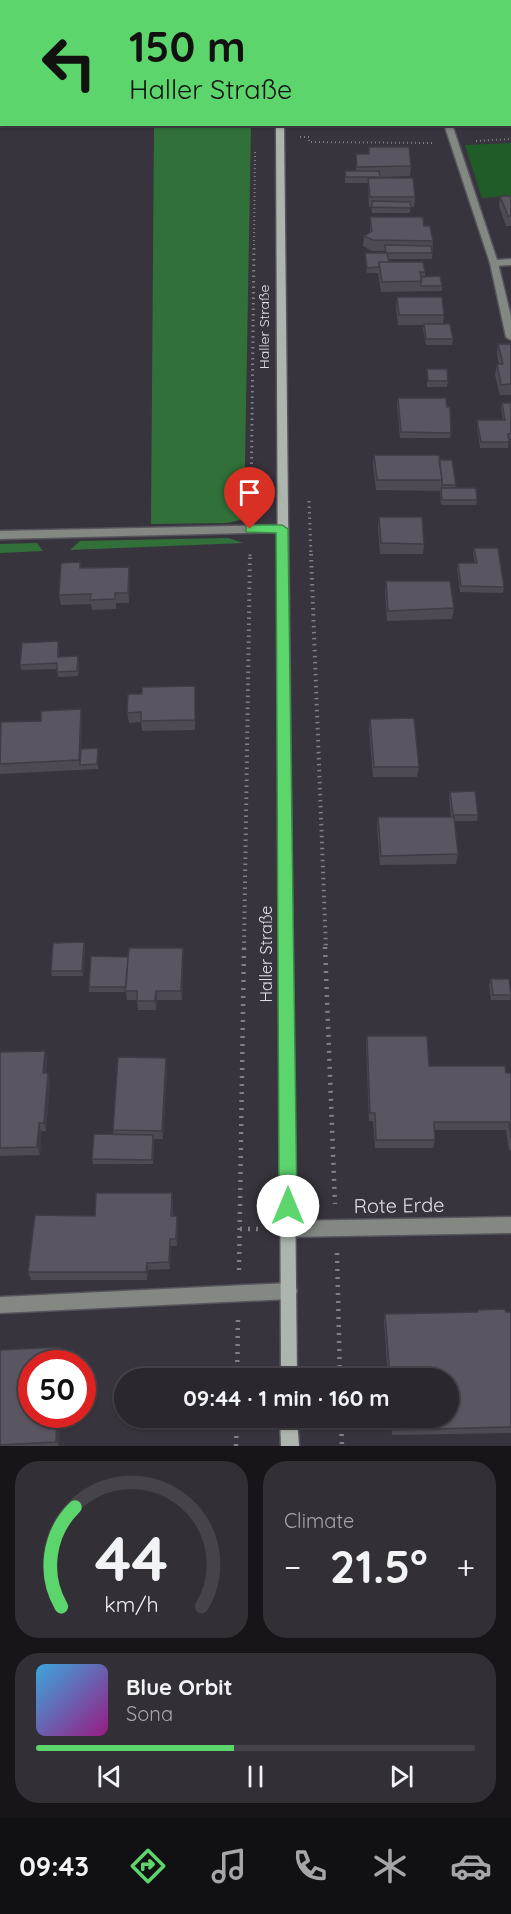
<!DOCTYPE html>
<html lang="en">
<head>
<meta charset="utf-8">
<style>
	body { margin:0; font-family:Quicksand,sans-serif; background:#322f36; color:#f1f3f6; height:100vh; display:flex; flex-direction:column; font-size:22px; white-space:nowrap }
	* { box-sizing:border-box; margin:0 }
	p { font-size:20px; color:#a5a5aa }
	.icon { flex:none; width:33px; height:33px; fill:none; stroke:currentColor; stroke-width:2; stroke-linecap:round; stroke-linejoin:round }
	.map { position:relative; height:1446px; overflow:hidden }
	.sheet { display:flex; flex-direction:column; gap:15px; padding:15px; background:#171519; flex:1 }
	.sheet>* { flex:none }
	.top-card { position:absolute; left:0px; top:0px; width:512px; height:126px; box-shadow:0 2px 4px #0004,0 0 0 2px #46444a; background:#5dd56d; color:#111; overflow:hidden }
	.speed { position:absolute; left:18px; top:1350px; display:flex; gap:12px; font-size:30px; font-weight:700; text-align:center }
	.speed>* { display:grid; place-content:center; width:78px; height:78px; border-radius:50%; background:#2a272e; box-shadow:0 2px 4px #0004,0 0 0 2px #46444a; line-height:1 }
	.speed .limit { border:9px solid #d22; background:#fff; color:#111 }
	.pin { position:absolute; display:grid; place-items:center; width:51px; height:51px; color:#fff; margin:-62px -26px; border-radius:50% 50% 50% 0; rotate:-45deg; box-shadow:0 0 6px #0007 }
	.pin .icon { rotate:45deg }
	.me { position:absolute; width:66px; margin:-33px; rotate:0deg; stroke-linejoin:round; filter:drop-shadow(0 0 4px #0008) }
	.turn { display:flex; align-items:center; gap:21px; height:126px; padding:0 30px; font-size:27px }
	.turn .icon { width:78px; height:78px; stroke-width:2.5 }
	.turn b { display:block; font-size:42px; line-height:51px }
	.big { font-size:45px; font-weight:800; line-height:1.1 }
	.sheet .tile { flex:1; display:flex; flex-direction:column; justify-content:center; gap:9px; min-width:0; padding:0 21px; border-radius:24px; background:#322f36 }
	.sheet .dial { align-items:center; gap:0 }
	.dial svg { height:156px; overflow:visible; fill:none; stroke:#46444a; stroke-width:7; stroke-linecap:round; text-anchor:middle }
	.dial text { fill:#f1f3f6; stroke:none }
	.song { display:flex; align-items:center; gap:18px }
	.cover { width:72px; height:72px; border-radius:9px; background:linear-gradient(135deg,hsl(200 70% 55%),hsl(310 70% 35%)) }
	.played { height:6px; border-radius:3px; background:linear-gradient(90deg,#5dd56d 45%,#46444a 45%) }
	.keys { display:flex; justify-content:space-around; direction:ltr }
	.heat { display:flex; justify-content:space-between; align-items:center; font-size:33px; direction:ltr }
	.sheet .tiles { flex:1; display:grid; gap:15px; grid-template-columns:1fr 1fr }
	.tile:last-child { grid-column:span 2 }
	.trip { position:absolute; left:114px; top:1368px; width:345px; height:60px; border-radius:30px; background:#2a272e; box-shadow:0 2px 4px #0004,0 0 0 2px #46444a; font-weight:800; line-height:60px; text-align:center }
	.dock { display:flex; height:96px; justify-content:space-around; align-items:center; background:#111012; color:#a5a5aa }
	.dock .icon { width:42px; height:42px }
	.dock .current { color:#5dd56d }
	.dock b { font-size:27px; color:#f1f3f6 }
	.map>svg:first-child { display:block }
</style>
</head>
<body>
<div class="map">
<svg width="511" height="1446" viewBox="0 0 511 1446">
	<rect width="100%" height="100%" fill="#38343e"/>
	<path fill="#1f5c28" d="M 511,143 L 511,196 L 482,198 L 465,145 Z"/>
	<path fill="#317139" d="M 154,125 L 251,125 L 244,519 L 227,523 L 151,524 Z
		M 228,538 L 243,543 L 70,550 L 80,541 Z
		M 37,543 L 43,551 L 0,553 L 0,544 Z"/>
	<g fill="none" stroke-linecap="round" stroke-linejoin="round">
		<g stroke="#56535c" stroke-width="3">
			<path id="lane" d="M 198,0 L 258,0 L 261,2 L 199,2 Z
				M 494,260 L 498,263 L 511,317 L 511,340 L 506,337 L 490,263 Z
				M 289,1283 L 295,1285 L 297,1291 L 295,1297 L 289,1299 L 0,1313 L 0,1297 Z"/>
		</g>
		<g stroke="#56535c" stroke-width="3">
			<path id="street" d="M 418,0 L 424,0 L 425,2 L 418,2 Z
				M 510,80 L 511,80 L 511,84 L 510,84 Z
				M 444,124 L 452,124 L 497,260 L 511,259 L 511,265 L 494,266 L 490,263 Z
				M 282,525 L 286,526 L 287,529 L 286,532 L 0,539 L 0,531 Z
				M 511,1217 L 511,1233 L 288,1237 L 282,1235 L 280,1229 L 282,1223 L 288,1221 Z"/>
		</g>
		<g stroke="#56535c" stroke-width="3">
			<path id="secondary" d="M 275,0 L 281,0 L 282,2 L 275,2 Z
				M 276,124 L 284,124 L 297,1378 L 281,1378 Z
				M 280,1418 L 297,1418 L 299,1446 L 281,1446 Z"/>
		</g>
		<path stroke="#827e87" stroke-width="2" stroke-dasharray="1 3" stroke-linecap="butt" d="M 300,137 L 309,137 L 309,142 L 432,143
			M 476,141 L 511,139
			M 254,245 L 255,149"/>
		<path stroke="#827e87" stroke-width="3" stroke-dasharray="1.5 4" stroke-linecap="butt" d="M 309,501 L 311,556
			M 251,508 L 254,244
			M 250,556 L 250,551"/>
		<path stroke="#827e87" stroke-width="4" stroke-dasharray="1.5 4.5" stroke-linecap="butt" d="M 311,554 L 326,949
			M 244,949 L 250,554"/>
		<path stroke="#827e87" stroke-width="4.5" stroke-dasharray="2 6" stroke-linecap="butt" d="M 325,947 L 335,1204
			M 240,1229 L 263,1229
			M 337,1253 L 340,1378
			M 239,1270 L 244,947
			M 237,1378 L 238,1319
			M 341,1418 L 342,1446
			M 236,1446 L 237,1418"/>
		<use href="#lane" fill="#838883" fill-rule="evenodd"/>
		<use href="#street" fill="#838883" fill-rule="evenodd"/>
		<use href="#secondary" fill="#aeb5af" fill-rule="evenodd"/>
	</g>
	<path fill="#4d4a53" d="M 369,147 L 411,166 L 410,176 L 380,177 L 380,178 L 415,197 L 414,207 L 410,207 L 410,213 L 372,213 L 371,207 L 369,207 L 368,183 L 345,183 L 345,171 L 356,171 L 356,154 L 369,154 Z
		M 500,196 L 511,196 L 511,226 L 506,226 L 499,206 Z
		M 370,217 L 424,226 L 433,241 L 432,259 L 388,259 L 389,262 L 425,272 L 425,276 L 442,286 L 442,291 L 381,292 L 378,273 L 367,273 L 365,259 L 365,253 L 385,253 L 385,251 L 372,251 L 363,246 L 364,236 L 370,232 Z
		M 397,297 L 444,315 L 443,324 L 453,339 L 452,345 L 426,345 L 423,329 L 424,325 L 398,325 L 396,307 Z
		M 498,344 L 511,344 L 511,395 L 500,395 L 495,375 L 497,364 L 499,364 L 497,354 Z
		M 427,369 L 448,381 L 447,387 L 427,387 Z
		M 398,398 L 447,407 L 451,433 L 450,438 L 400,438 L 397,404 Z
		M 502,403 L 511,403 L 511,439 L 509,439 L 508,448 L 480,448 L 477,426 L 477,420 L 503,420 L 501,408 Z
		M 374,455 L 439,460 L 456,485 L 455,488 L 477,500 L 476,505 L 441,505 L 440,491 L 376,490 L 373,465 Z
		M 379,517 L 424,544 L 423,554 L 380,554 L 378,527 Z
		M 474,548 L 504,587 L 503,593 L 460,592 L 457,568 L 458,563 L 475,563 L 473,554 Z
		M 80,562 L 81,568 L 129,567 L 130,577 L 129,603 L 116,603 L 116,609 L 92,610 L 91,604 L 61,605 L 59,595 Z
		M 386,581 L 454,608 L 452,619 L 387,621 L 385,591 Z
		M 59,647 L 59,657 L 79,661 L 78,676 L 58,677 L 57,669 L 21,670 L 20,665 Z
		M 195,696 L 195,730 L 142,731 L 141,722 L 129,723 L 127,713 Z
		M 81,709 L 82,719 L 81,749 L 98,754 L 98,769 L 0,774 L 0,735 L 41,721 Z
		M 370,719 L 419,767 L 417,777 L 373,777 L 369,729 Z
		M 450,792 L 478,815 L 477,821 L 454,821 L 458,854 L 456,864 L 380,865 L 377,826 L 378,817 L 451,817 L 449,797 Z
		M 84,942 L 85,947 L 83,976 L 52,976 L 51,971 Z
		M 183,948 L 183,957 L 182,1000 L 157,1000 L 156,1010 L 138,1010 L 137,1000 L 127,1000 L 126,992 L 89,992 L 89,987 L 128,957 Z
		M 491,979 L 511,993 L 510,1000 L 491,1000 L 489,984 Z
		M 367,1036 L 429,1066 L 511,1073 L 511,1150 L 509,1150 L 506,1130 L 434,1130 L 435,1140 L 433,1148 L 375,1148 L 373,1121 L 369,1121 L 366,1044 Z
		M 45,1051 L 47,1059 L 46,1073 L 50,1081 L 46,1131 L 41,1131 L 40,1155 L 0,1156 L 0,1052 Z
		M 166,1058 L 167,1067 L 163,1139 L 154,1139 L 153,1164 L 93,1164 L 92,1159 L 113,1134 L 113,1130 Z
		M 172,1193 L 173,1201 L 173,1216 L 178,1223 L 177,1246 L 171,1246 L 170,1269 L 148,1270 L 147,1280 L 31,1280 L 28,1272 L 95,1216 Z
		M 478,1310 L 511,1312 L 511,1433 L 392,1435 L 391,1418 L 448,1418 L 448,1378 L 388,1378 L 384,1321 L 385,1314 L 477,1312 Z
		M 0,1350 L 63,1354 L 62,1364 L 32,1364 L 32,1414 L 60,1414 L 59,1446 L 0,1446 Z"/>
	<path fill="#3f3c44" d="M 129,567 L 130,577 L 129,603 L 128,593 Z
		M 81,709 L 82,719 L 81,765 L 80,765 L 79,760 Z
		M 84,942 L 85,947 L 83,976 L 82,971 Z
		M 183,948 L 183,957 L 182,1000 L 181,991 Z
		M 156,991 L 157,1000 L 156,1010 L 155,1001 Z
		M 45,1051 L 47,1059 L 45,1081 L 43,1073 Z
		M 166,1058 L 167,1067 L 163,1139 L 162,1131 Z
		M 48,1073 L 50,1081 L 46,1131 L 44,1123 Z
		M 39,1123 L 41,1131 L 40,1155 L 37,1147 Z
		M 172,1193 L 173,1201 L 172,1224 L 171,1216 Z
		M 177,1216 L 178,1223 L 177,1246 L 176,1239 Z
		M 170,1239 L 171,1246 L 170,1269 L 169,1262 Z
		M 147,1263 L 148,1270 L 147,1280 L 146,1272 Z
		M 60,1347 L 63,1354 L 62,1364 L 60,1364 Z
		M 57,1414 L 60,1414 L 59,1446 L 56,1442 Z"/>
	<path fill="#5a5661" stroke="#3f3c44" stroke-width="1.5" d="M 358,0 L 390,0 L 390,2 L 358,2 Z
		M 446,0 L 481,0 L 482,2 L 448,2 Z
		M 369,147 L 409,147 L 411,166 L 357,167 L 356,154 L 369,154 Z
		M 345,171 L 379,171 L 380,177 L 346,177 Z
		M 368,178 L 413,178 L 415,197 L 370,197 Z
		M 500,196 L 511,196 L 511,216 L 508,216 Z
		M 372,201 L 410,202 L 411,208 L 372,207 Z
		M 370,217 L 423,217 L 424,226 L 430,226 L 433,241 L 373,240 L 364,236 L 372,231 Z
		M 385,245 L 431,246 L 432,253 L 387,253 L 389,262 L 379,262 L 379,267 L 367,268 L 365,253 L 386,253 Z
		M 379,262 L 423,262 L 425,272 L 420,272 L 422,281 L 382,282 Z
		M 440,276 L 442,286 L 421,286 L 421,277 Z
		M 397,297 L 442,297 L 444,315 L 399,315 Z
		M 424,324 L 450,324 L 453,339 L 426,339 Z
		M 498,344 L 511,344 L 511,384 L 501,385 L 497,364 L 503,364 Z
		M 427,369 L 447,369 L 448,381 L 428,381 Z
		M 398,398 L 446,398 L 447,407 L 450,407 L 451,433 L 401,432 Z
		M 502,403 L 511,403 L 511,434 L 508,434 L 509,442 L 481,442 L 477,420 L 505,420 Z
		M 374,455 L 439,455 L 442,480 L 377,480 Z
		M 439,460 L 452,460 L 456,485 L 442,485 L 442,480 Z
		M 441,488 L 476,488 L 477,500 L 442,500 Z
		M 379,517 L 422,517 L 424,544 L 381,543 Z
		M 474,548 L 498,548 L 504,587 L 461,586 L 458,563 L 477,563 Z
		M 80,562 L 80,568 L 129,567 L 128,593 L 115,593 L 115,599 L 90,600 L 91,594 L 59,595 L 61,563 Z
		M 386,581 L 450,581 L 454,608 L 388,611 Z
		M 58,641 L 58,657 L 78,656 L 77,671 L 57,672 L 57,663 L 20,665 L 22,643 Z
		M 195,686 L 195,720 L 141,721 L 141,712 L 127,713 L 128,694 L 142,694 L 142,687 Z
		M 81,709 L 79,760 L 0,764 L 1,722 L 41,721 L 41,711 Z
		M 414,718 L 419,767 L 374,767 L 370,719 Z
		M 98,748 L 97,764 L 80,765 L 81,749 Z
		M 475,791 L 478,815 L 453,815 L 450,792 Z
		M 378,817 L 454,817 L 458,854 L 381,856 Z
		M 84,942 L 82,971 L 51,971 L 53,943 Z
		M 129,948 L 183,948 L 181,991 L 156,991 L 155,1001 L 137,1001 L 137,991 L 125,991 Z
		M 91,956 L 128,957 L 126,987 L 89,987 Z
		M 491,979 L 509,979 L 511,995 L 493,995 Z
		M 367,1036 L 427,1036 L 429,1066 L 505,1066 L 506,1073 L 511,1073 L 511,1138 L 509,1122 L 434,1122 L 435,1140 L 376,1140 L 375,1113 L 370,1113 Z
		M 45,1051 L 43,1073 L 48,1073 L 44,1123 L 39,1123 L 37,1147 L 0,1148 L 0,1052 Z
		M 118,1057 L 166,1058 L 162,1131 L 113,1130 Z
		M 94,1134 L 153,1135 L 152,1160 L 92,1159 Z
		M 96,1193 L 172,1193 L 171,1216 L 177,1216 L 176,1239 L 170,1239 L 169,1262 L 147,1263 L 146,1272 L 28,1272 L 35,1215 L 95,1216 Z
		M 505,1309 L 506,1312 L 511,1312 L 511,1427 L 394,1430 L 393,1418 L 448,1418 L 448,1378 L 390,1378 L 385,1314 L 478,1312 L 478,1310 Z
		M 60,1347 L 60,1364 L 32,1364 L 32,1414 L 57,1414 L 56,1442 L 0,1445 L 0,1350 Z"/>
	<path fill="#5dd56d" stroke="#3c8a47" stroke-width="1.5" d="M 250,525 L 282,525 L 288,529 L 297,1206 L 294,1212 L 288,1215 L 282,1212 L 279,1206 L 276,533 L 246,532 L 246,526 Z"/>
	<g text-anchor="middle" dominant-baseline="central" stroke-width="4.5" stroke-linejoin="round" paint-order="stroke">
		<g font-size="14" fill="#e0dee4" stroke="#38343e">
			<text transform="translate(264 327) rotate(-90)">Haller Straße</text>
		</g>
		<g font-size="16" fill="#e0dee4" stroke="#38343e">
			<text transform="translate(266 954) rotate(-90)">Haller Straße</text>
		</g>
		<g font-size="20" fill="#e0dee4" stroke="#38343e">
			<text transform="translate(399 1205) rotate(-1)">Rote Erde</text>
		</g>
	</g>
</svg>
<div class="speed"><div class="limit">50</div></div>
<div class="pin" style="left:250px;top:529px;background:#d93025"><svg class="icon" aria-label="arrive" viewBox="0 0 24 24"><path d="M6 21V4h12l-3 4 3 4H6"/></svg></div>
<svg class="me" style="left:288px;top:1206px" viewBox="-20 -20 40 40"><circle r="19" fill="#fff"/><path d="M0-13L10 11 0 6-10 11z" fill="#5dd56d"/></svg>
<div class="trip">09:44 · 1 min · 160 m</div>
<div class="top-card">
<div class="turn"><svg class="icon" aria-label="left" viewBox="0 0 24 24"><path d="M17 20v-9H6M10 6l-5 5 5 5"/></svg><div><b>150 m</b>Haller Straße</div></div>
</div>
</div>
<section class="sheet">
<div class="tiles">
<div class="tile dial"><svg viewBox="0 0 100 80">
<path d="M14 69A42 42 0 1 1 86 69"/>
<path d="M14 69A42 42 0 0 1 21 18" stroke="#5dd56d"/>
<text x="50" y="56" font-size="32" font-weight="700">44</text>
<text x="50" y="72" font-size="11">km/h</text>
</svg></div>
<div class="tile"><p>Climate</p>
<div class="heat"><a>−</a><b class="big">21.5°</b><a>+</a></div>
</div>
<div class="tile">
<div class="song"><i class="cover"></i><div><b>Blue Orbit</b><p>Sona</p></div></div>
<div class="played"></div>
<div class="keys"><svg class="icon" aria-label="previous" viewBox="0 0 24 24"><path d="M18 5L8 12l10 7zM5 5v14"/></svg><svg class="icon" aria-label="pause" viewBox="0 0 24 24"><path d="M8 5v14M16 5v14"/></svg><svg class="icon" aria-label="next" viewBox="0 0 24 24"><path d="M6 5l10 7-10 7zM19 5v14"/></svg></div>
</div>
</div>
</section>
<nav class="dock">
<b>09:43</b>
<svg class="icon current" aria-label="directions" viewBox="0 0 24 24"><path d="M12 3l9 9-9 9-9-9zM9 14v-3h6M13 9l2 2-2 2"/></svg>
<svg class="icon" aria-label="music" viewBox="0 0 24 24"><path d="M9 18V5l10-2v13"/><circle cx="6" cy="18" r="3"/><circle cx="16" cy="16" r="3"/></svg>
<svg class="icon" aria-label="phone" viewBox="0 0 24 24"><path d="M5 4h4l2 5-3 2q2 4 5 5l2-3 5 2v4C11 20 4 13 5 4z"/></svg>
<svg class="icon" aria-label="climate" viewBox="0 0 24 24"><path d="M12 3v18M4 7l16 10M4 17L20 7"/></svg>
<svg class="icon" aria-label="car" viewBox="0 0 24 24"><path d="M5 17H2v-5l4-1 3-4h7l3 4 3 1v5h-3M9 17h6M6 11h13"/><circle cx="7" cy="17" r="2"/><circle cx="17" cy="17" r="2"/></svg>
</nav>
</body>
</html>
